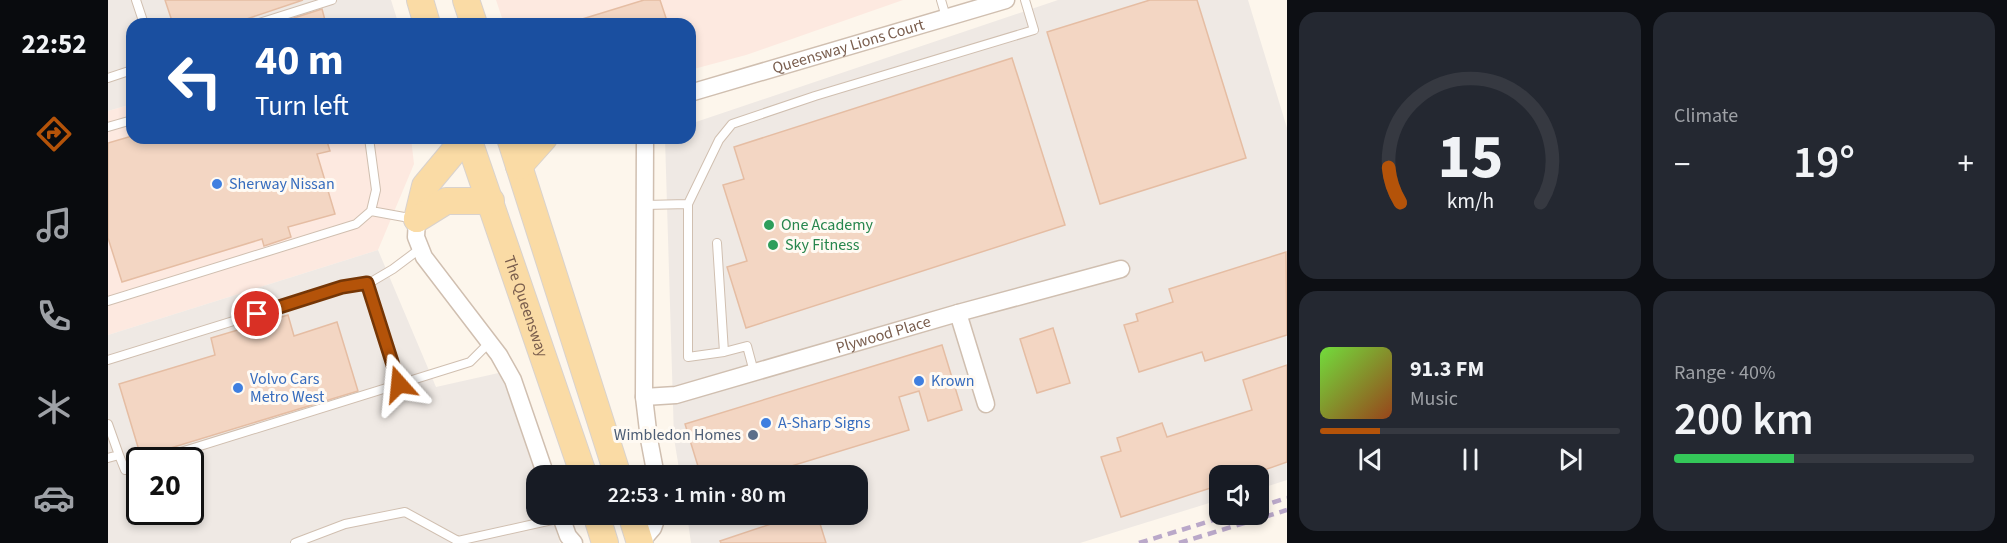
<!DOCTYPE html>
<html lang="en">
<head>
<meta charset="utf-8">
<style>
	body { margin:0; font-family:"Source Sans 3",sans-serif; background:#242831; color:#f1f3f6; height:100vh; display:flex; flex-direction:column; font-size:22px; white-space:nowrap }
	* { box-sizing:border-box; margin:0 }
	p { font-size:20px; color:#9ea1a6 }
	.icon { flex:none; width:33px; height:33px; fill:none; stroke:currentColor; stroke-width:2; stroke-linecap:round; stroke-linejoin:round }
	.map { position:relative; flex:1; overflow:hidden }
	.side { display:flex; flex-direction:column; gap:12px; padding:12px; background:#0d0f14; width:720px }
	.side>* { flex:none }
	.top-card { position:absolute; left:18px; top:18px; width:570px; height:126px; border-radius:18px; box-shadow:0 3px 9px #0003; background:#1a4fa0; color:#fff; overflow:hidden }
	.fabs { position:absolute; left:1101px; top:465px; display:grid; gap:12px }
	.fabs a { display:grid; place-items:center; width:60px; height:60px; border-radius:12px; background:#171b24; box-shadow:0 3px 9px #0003; font-size:30px }
	.speed { position:absolute; left:18px; top:447px; display:flex; gap:12px; font-size:30px; font-weight:700; text-align:center }
	.speed>* { display:grid; place-content:center; width:78px; height:78px; border-radius:50%; background:#171b24; box-shadow:0 3px 9px #0003; line-height:1 }
	.speed .limit { border:3px solid #111; border-radius:9px; background:#fff; color:#111 }
	.pin { position:absolute; display:grid; place-items:center; width:51px; height:51px; color:#fff; margin:-26px; border:3px solid #fff; border-radius:50%; box-shadow:0 2px 6px #0007 }
	.me { position:absolute; width:66px; margin:-33px; rotate:342deg; stroke-linejoin:round; filter:drop-shadow(0 0 4px #0008) }
	.turn { display:flex; align-items:center; gap:21px; height:126px; padding:0 30px; font-size:27px }
	.turn .icon { width:78px; height:78px; stroke-width:2.5 }
	.turn b { display:block; font-size:42px; line-height:51px }
	.big { font-size:45px; font-weight:600; line-height:1.1 }
	.side .card { flex:1; display:flex; flex-direction:column; justify-content:center; gap:9px; min-width:0; padding:0 21px; border-radius:18px; background:#242831 }
	.side .dial { align-items:center; gap:0 }
	.dial svg { height:156px; overflow:visible; fill:none; stroke:#363941; stroke-width:7; stroke-linecap:round; text-anchor:middle }
	.dial text { fill:#f1f3f6; stroke:none }
	.song { display:flex; align-items:center; gap:18px }
	.cover { width:72px; height:72px; border-radius:9px; background:linear-gradient(135deg,hsl(100 70% 55%),hsl(20 70% 35%)) }
	.played { height:6px; border-radius:3px; background:linear-gradient(90deg,#b45309 20%,#363941 20%) }
	.keys { display:flex; justify-content:space-around; direction:ltr }
	.heat { display:flex; justify-content:space-between; align-items:center; font-size:33px; direction:ltr }
	.charge { height:9px; border-radius:4px; background:linear-gradient(90deg,#34c759 40%,#363941 0) }
	.side .tiles { flex:1; display:grid; gap:12px; grid-template-columns:repeat(2,1fr) }
	.trip { position:absolute; left:418px; top:465px; width:342px; height:60px; border-radius:18px; background:#171b24; box-shadow:0 3px 9px #0003; font-weight:600; line-height:60px; text-align:center }
	main { display:flex; flex:1; min-height:0 }
	.tabs { display:flex; flex-direction:column; width:108px; justify-content:space-around; align-items:center; background:#090b0e; color:#9ea1a6 }
	.tabs .icon { width:42px; height:42px }
	.tabs .current { color:#b45309 }
	.tabs b { font-size:27px; color:#f1f3f6 }
	.map>svg:first-child { display:block }
</style>
</head>
<body>
<main>
<nav class="tabs">
<b>22:52</b>
<svg class="icon current" aria-label="directions" viewBox="0 0 24 24"><path d="M12 3l9 9-9 9-9-9zM9 14v-3h6M13 9l2 2-2 2"/></svg>
<svg class="icon" aria-label="music" viewBox="0 0 24 24"><path d="M9 18V5l10-2v13"/><circle cx="6" cy="18" r="3"/><circle cx="16" cy="16" r="3"/></svg>
<svg class="icon" aria-label="phone" viewBox="0 0 24 24"><path d="M5 4h4l2 5-3 2q2 4 5 5l2-3 5 2v4C11 20 4 13 5 4z"/></svg>
<svg class="icon" aria-label="climate" viewBox="0 0 24 24"><path d="M12 3v18M4 7l16 10M4 17L20 7"/></svg>
<svg class="icon" aria-label="car" viewBox="0 0 24 24"><path d="M5 17H2v-5l4-1 3-4h7l3 4 3 1v5h-3M9 17h6M6 11h13"/><circle cx="7" cy="17" r="2"/><circle cx="17" cy="17" r="2"/></svg>
</nav>
<div class="map">
<svg width="1179" height="543" viewBox="0 0 1179 543">
	<rect width="100%" height="100%" fill="#fdf6ec"/>
	<path fill="#fde9e0" d="M 388,0 L 795,0 L 638,55 L 582,70 L 582,24 L 396,24 Z
		M 24,104 L 24,138 L 303,138 L 306,164 L 270,250 L 0,335 L 0,111 Z"/>
	<path fill="#efe9e4" fill-rule="evenodd" d="M 0,0 L 283,0 L 289,19 L 274,24 L 24,24 L 24,104 L 0,111 Z
		M 950,0 L 1140,0 L 1179,128 L 1179,480 L 1151,489 L 1150,476 L 1112,476 L 1111,500 L 972,543 L 583,543 L 579,515 L 750,514 L 750,476 L 572,475 L 566,438 L 557,138 L 582,138 L 582,124 Z
		M 270,250 L 328,387 L 395,372 L 429,475 L 429,514 L 443,515 L 452,543 L 0,543 L 0,335 ZM 32,460 L 82,460 L 82,512 L 32,512 Z"/>
	<path fill="#f3d6c3" stroke="#e5bda3" stroke-width="1.5" d="M 57,0 L 195,0 L 124,24 L 65,24 Z
		M 536,0 L 552,0 L 560,24 L 458,24 Z
		M 1042,0 L 1089,0 L 1138,158 L 992,204 L 939,32 Z
		M 214,9 L 218,24 L 167,24 Z
		M 904,58 L 957,225 L 638,328 L 619,267 L 639,261 L 615,185 L 636,179 L 626,147 Z
		M 24,136 L 24,138 L 218,138 L 222,151 L 209,154 L 227,214 L 180,227 L 183,237 L 156,246 L 154,239 L 14,282 L 0,238 L 0,143 Z
		M 1178,252 L 1179,335 L 1097,361 L 1094,352 L 1031,372 L 1016,325 L 1030,321 L 1028,314 L 1065,302 L 1061,289 Z
		M 180,315 L 186,336 L 229,322 L 250,391 L 33,457 L 11,384 L 107,355 L 103,338 Z
		M 945,328 L 962,383 L 929,393 L 912,339 Z
		M 834,345 L 854,410 L 820,421 L 811,391 L 791,397 L 801,430 L 651,476 L 593,476 L 577,424 Z
		M 1179,365 L 1179,462 L 1139,476 L 1112,476 L 1112,485 L 1013,517 L 993,457 L 1013,451 L 1009,438 L 1054,423 L 1059,437 L 1144,410 L 1135,380 Z
		M 693,514 L 709,514 L 718,543 L 613,543 L 612,541 Z"/>
	<g fill="none" stroke-linecap="round" stroke-linejoin="round">
		<g stroke="#d0bfb0" stroke-width="10">
			<path id="lane" d="M 28,0 L 36,24
				M 833,0 L 838,17
				M 148,24 L 224,0
				M 0,78 L 24,70
				M 0,127 L 24,120
				M 261,138 L 268,190 L 263,211 L 307,219
				M 580,204 L 611,140 L 624,124 L 707,96 L 926,30 L 917,0
				M 537,205 L 580,204 L 580,357 L 616,352 L 609,243
				M 259,283 L 291,384
				M 0,301 L 248,224 L 263,211
				M 616,352 L 639,346 L 646,372
				M 0,360 L 235,287 L 263,282 L 285,269 L 313,248
				M 0,424 L 11,455
				M 0,458 L 11,455 L 17,470 L 32,465
				M 47,460 L 362,362 L 381,343
				M 187,543 L 237,524 L 297,512 L 350,541 L 453,518"/>
		</g>
		<g stroke="#d0bfb0" stroke-width="19">
			<g id="street">
				<path id="s1" d="M 582,93 L 898,0"/>
				<path d="M 537,138 L 536,397 L 541,439 L 548,476"/>
				<path d="M 309,219 L 308,237 L 316,257 L 391,355 L 405,380 L 438,476"/>
				<path d="M 850,313 L 878,404"/>
				<path id="s2" d="M 536,397 L 568,395 L 850,313 L 1013,269"/>
				<path d="M 452,514 L 460,536 L 466,543"/>
				<path d="M 532,543 L 545,528 L 550,514"/>
			</g>
		</g>
		<g stroke="#d9d2cd" stroke-width="28">
			<g id="primary">
				<path d="M 312,0 L 319,24"/>
				<path d="M 358,0 L 366,24"/>
				<path id="s3" d="M 360,138 L 476,476"/>
				<path d="M 402,138 L 510,476"/>
				<path d="M 411,166 L 436,138"/>
				<path d="M 309,219 L 317,186 L 357,138"/>
				<path d="M 309,219 L 338,201 L 383,201"/>
				<path d="M 488,514 L 497,543"/>
				<path d="M 523,514 L 532,543"/>
			</g>
		</g>
		<use href="#lane" stroke="#fff" stroke-width="8"/>
		<use href="#street" stroke="#fff" stroke-width="16"/>
		<use href="#primary" stroke="#fadba5" stroke-width="26"/>
		<path stroke="#baa8c9" stroke-width="4.5" stroke-dasharray="9 6" stroke-linecap="butt" d="M 1150,507 L 1179,498
			M 1031,543 L 1125,514
			M 1071,543 L 1179,510"/>
	</g>
	<g fill="none" stroke-linecap="round" stroke-linejoin="round">
		<g stroke="#753606" stroke-width="15">
			<path id="route" d="M 149,314 L 234,287 L 259,283 L 291,384"/>
		</g>
		<use href="#route" stroke="#b45309" stroke-width="10"/>
	</g>
	<g fill="#3f7fe0" stroke="#fffaf3" stroke-width="2">
		<circle cx="109" cy="184" r="6"/>
		<circle cx="811" cy="381" r="6"/>
		<circle cx="130" cy="388" r="6"/>
		<circle cx="658" cy="423" r="6"/>
	</g>
	<g fill="#2e9e5b" stroke="#fffaf3" stroke-width="2">
		<circle cx="661" cy="225" r="6"/>
		<circle cx="665" cy="245" r="6"/>
	</g>
	<circle fill="#5c6f8a" stroke="#fffaf3" stroke-width="2" cx="645" cy="435" r="6"/>
	<g text-anchor="middle" dominant-baseline="central" stroke-width="6" stroke-linejoin="round" paint-order="stroke">
		<g font-size="16" fill="#795d4d" stroke="#fffaf3">
			<text stroke="none"><textPath href="#s1" startOffset="165">Queensway Lions Court</textPath></text>
			<text stroke="none"><textPath href="#s3" startOffset="178">The Queensway</textPath></text>
			<text stroke="none"><textPath href="#s2" startOffset="248">Plywood Place</textPath></text>
		</g>
		<g font-size="16" fill="#366cbe" stroke="#fffaf3" text-anchor="start">
			<text x="121" y="184">Sherway Nissan</text>
			<text x="142" y="379">Volvo Cars<tspan x="142" dy="18">Metro West</tspan></text>
			<text x="823" y="381">Krown</text>
			<text x="670" y="423">A-Sharp Signs</text>
		</g>
		<g font-size="16" fill="#27864d" stroke="#fffaf3" text-anchor="start">
			<text x="673" y="225">One Academy</text>
			<text x="677" y="245">Sky Fitness</text>
		</g>
		<g font-size="16" fill="#4e5e75" stroke="#fffaf3" text-anchor="end">
			<text x="633" y="435">Wimbledon Homes</text>
		</g>
	</g>
</svg>
<div class="fabs">
<a><svg class="icon" aria-label="sound" viewBox="0 0 24 24"><path d="M4 9h4l5-4v14l-5-4H4zM17 9q2 3 0 6"/></svg></a>
</div>
<div class="speed"><div class="limit">20</div></div>
<div class="pin" style="left:149px;top:314px;background:#d93025"><svg class="icon" aria-label="arrive" viewBox="0 0 24 24"><path d="M6 21V4h12l-3 4 3 4H6"/></svg></div>
<svg class="me" style="left:291px;top:384px" viewBox="-20 -20 40 40"><path d="M0-17L14 15 0 8-14 15z" fill="#b45309" stroke="#fff" stroke-width="4"/></svg>
<div class="trip">22:53 · 1 min · 80 m</div>
<div class="top-card">
<div class="turn"><svg class="icon" aria-label="left" viewBox="0 0 24 24"><path d="M17 20v-9H6M10 6l-5 5 5 5"/></svg><div><b>40 m</b>Turn left</div></div>
</div>
</div>
<section class="side">
<div class="tiles">
<div class="card dial"><svg viewBox="0 0 100 80">
<path d="M14 69A42 42 0 1 1 86 69"/>
<path d="M14 69A42 42 0 0 1 8 51" stroke="#b45309"/>
<text x="50" y="56" font-size="32" font-weight="700">15</text>
<text x="50" y="72" font-size="11">km/h</text>
</svg></div>
<div class="card"><p>Climate</p>
<div class="heat"><a>−</a><b class="big">19°</b><a>+</a></div>
</div>
<div class="card">
<div class="song"><i class="cover"></i><div><b>91.3 FM</b><p>Music</p></div></div>
<div class="played"></div>
<div class="keys"><svg class="icon" aria-label="previous" viewBox="0 0 24 24"><path d="M18 5L8 12l10 7zM5 5v14"/></svg><svg class="icon" aria-label="pause" viewBox="0 0 24 24"><path d="M8 5v14M16 5v14"/></svg><svg class="icon" aria-label="next" viewBox="0 0 24 24"><path d="M6 5l10 7-10 7zM19 5v14"/></svg></div>
</div>
<div class="card"><p>Range · 40%</p><b class="big">200 km</b><div class="charge"></div></div>
</div>
</section>
</main>
</body>
</html>
